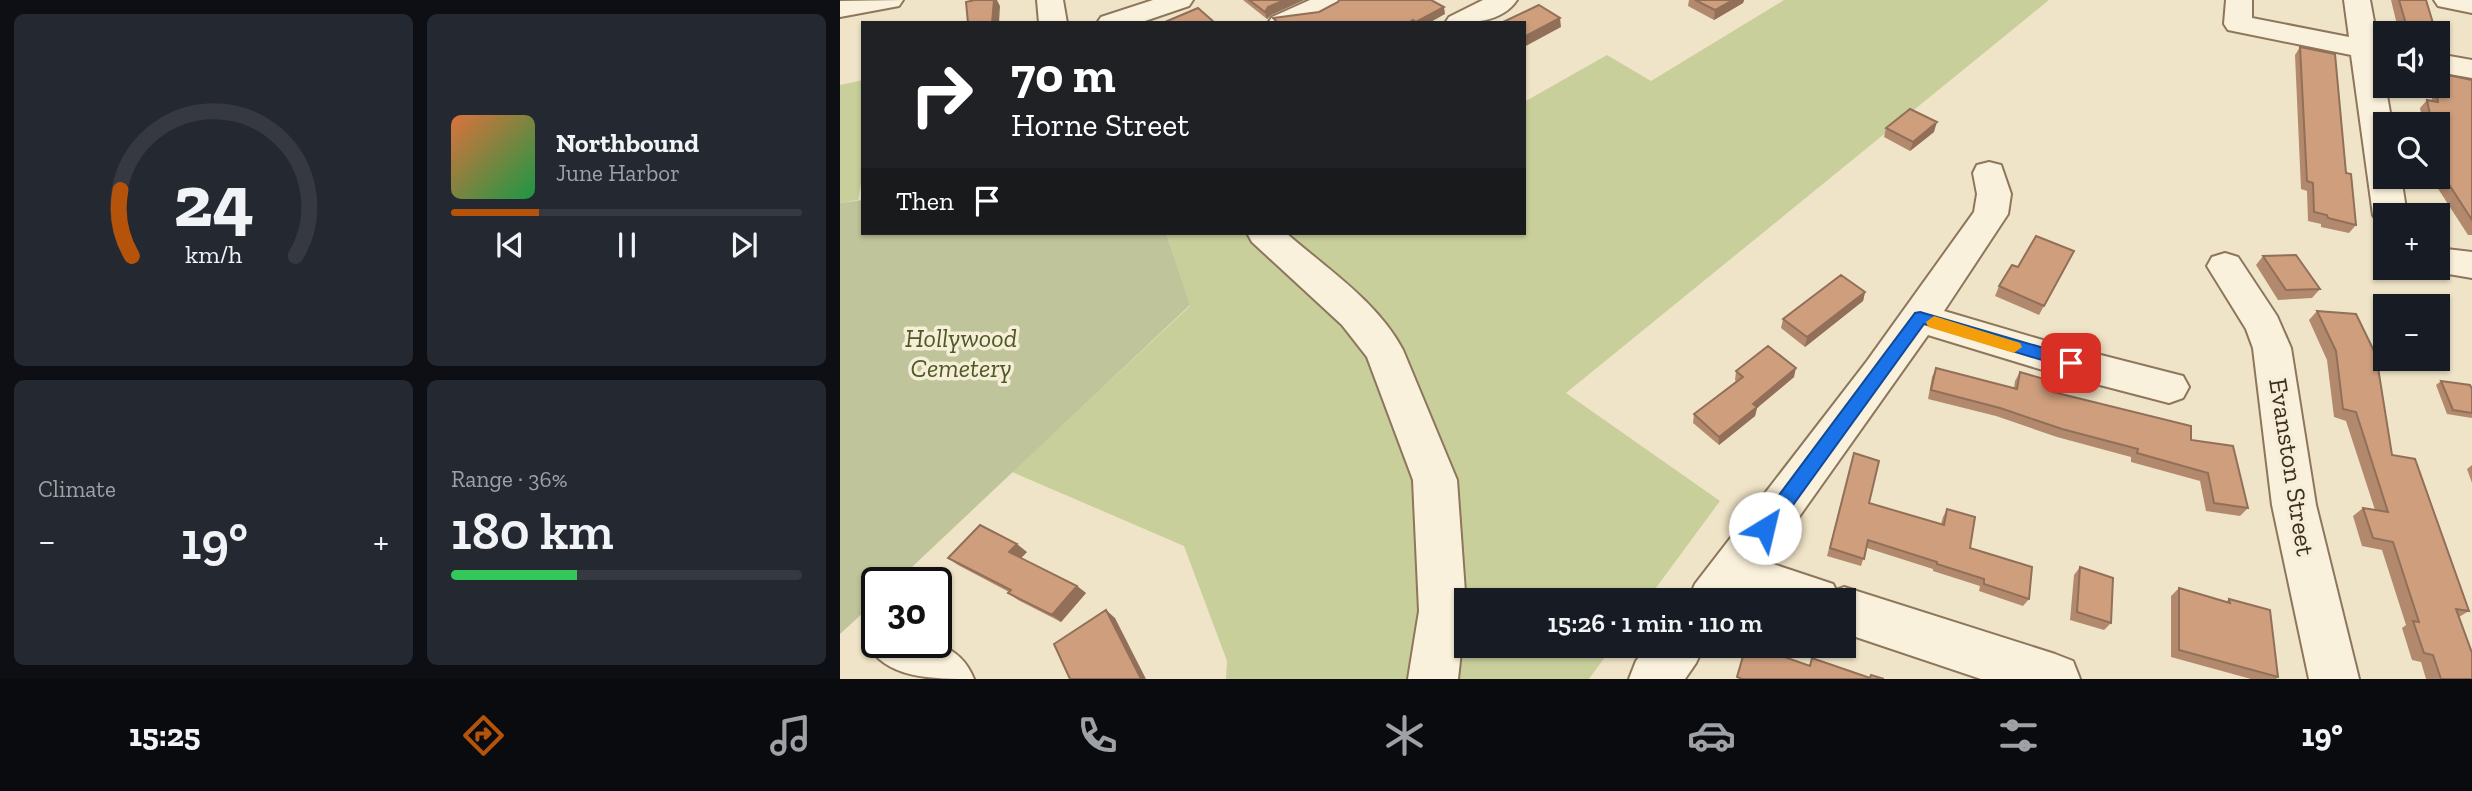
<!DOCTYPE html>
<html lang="en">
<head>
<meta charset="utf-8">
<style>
	body { margin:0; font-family:"Zilla Slab",serif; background:#242831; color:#f1f3f6; height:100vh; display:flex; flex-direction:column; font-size:26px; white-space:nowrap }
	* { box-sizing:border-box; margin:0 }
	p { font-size:23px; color:#9ea1a6 }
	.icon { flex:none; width:38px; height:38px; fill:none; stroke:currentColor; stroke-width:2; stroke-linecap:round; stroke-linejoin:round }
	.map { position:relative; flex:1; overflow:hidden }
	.details { display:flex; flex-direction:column; gap:14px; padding:14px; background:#0d0f14; width:840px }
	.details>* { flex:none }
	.top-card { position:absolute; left:21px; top:21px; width:665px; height:214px; border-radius:0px; box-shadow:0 2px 5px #0004; background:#202124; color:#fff; overflow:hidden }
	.fabs { position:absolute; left:1533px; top:21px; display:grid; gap:14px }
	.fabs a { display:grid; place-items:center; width:77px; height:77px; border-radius:0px; background:#171b24; box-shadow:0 2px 5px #0004; font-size:35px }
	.speed { position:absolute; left:21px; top:567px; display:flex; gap:14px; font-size:35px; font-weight:700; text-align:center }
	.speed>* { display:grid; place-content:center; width:91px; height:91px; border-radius:50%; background:#171b24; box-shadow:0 2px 5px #0004; line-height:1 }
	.speed .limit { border:4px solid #111; border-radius:10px; background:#fff; color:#111 }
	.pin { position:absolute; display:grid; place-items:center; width:60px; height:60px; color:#fff; margin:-30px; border-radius:14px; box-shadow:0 4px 10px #0006 }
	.me { position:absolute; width:77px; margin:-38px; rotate:36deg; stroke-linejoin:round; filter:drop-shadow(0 0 5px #0008) }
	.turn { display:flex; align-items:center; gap:24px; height:147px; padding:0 35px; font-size:32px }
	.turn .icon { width:91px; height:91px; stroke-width:2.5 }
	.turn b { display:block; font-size:49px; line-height:60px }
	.then { display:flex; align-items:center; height:66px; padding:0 35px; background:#0003; gap:14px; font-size:26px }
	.big { font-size:52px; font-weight:600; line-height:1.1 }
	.details .card { flex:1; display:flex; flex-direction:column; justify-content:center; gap:10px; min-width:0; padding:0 24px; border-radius:10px; background:#242831 }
	.details .dial { align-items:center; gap:0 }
	.dial svg { height:182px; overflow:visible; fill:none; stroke:#363941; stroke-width:7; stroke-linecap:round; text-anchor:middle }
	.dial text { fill:#f1f3f6; stroke:none }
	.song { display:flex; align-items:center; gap:21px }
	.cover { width:84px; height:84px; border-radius:10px; background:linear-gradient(135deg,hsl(20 70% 55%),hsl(140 70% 35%)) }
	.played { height:7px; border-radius:4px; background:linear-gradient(90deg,#b45309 25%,#363941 25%) }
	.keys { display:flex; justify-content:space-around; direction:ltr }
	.heat { display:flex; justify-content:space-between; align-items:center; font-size:38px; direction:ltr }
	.charge { height:10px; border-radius:5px; background:linear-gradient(90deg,#34c759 36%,#363941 0) }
	.details .tiles { flex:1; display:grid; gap:14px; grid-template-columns:repeat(2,1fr) }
	.trip { position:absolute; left:614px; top:588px; width:402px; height:70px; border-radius:0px; background:#171b24; box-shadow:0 2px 5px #0004; font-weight:600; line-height:70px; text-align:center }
	.dock { display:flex; height:112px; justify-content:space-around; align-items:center; background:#090b0e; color:#9ea1a6 }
	.dock .icon { width:49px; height:49px }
	.dock .selected { color:#b45309 }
	.dock b { font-size:32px; color:#f1f3f6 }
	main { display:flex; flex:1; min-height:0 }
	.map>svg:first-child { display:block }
</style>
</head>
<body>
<main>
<section class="details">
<div class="tiles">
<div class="card dial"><svg viewBox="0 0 100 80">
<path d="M14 69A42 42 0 1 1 86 69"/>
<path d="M14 69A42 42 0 0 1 9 40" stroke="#b45309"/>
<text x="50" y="56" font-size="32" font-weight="700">24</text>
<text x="50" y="72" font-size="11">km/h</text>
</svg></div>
<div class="card">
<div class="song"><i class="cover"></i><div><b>Northbound</b><p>June Harbor</p></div></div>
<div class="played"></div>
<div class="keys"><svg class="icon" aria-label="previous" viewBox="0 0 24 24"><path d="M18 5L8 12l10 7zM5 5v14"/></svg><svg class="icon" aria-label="pause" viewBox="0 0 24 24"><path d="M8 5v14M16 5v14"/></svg><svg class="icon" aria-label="next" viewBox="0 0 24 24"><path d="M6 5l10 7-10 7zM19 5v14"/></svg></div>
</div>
<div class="card"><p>Climate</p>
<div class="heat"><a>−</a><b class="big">19°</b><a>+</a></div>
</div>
<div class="card"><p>Range · 36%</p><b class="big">180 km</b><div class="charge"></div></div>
</div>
</section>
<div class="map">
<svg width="1632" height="679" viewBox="0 0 1632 679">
	<rect width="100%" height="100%" fill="#f0e4c8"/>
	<path fill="#c9cf9b" d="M 944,0 L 1209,0 L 726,393 L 880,501 L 807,600 L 626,600 L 626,646 L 773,646 L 749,679 L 386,679 L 387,661 L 344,546 L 172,472 L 350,306 L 326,233 L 684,233 L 684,102 L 767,55 L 811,81 Z
		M 23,80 L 23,173 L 18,200 L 0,203 L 0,85 Z"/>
	<path fill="#bfc49a" d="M 23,200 L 23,233 L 326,233 L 350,305 L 55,583 L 37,583 L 37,600 L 0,634 L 0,203 Z"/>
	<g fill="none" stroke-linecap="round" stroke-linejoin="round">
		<g stroke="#8d765c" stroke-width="4">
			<path id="minor" d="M 63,0 L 59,6 L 0,17 L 0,1 Z
				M 197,0 L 223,0 L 227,23 L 199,23 Z
				M 313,0 L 353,0 L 349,6 L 299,23 L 257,23 L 261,17 Z
				M 470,0 L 505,0 C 490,22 452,23 428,23 L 432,17 Z
				M 643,0 L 677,0 C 662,23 630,23 605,23 L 609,17 Z
				M 1386,0 L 1412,0 L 1412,18 L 1509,37 L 1504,0 L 1530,0 L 1538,43 L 1545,44 L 1545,62 L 1541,61 L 1552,124 L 1545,124 L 1545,177 L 1561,177 L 1567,215 L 1545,215 L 1545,225 L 1538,223 L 1533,215 L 1511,55 L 1388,30 L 1384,24 Z
				M 1594,0 L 1632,0 L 1632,13 L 1598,6 Z
				M 1598,54 L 1632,60 L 1632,78 L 1598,72 Z
				M 1149,162 L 1161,165 L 1171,194 L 1168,214 L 1104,311 L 1206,341 L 1343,376 L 1349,387 L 1343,398 L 1329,403 L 1206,371 L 1088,335 L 927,562 L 993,584 L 996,590 L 1004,587 L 1215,654 L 1233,661 L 1240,679 L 1141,679 L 1004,633 L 1004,600 L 902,598 L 900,600 L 848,600 L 855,584 L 1027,361 L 1134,212 L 1137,194 L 1133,173 L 1137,165 Z
				M 407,233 L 446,233 C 486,268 538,302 563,350 L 617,480 L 626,606 L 618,679 L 568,679 L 579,611 L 573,480 L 527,357 L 502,325 L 412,242 Z
				M 1598,248 L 1632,252 L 1632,278 L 1585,270 L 1584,268 L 1598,268 Z
				M 1385,253 L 1398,257 L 1437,316 L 1451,348 L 1476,505 L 1519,679 L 1469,679 L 1432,505 L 1413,348 L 1406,329 L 1367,266 L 1372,257 Z
				M 37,623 L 37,642 C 77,642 116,635 134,679 C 92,679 45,679 26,642 L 33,625 Z
				M 808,646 L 864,646 L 856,663 L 845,679 L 789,679 L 796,661 Z"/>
		</g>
		<use href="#minor" fill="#faf1dc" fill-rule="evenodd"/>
	</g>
	<path fill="#b2896c" d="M 403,0 L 464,0 L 431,15 L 427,19 Z
		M 849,0 L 904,0 L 903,3 L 874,20 L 848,6 Z
		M 1551,0 L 1586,0 L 1596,33 L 1559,33 Z
		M 1460,47 L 1506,173 L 1516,225 L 1509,233 L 1481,227 L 1481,224 L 1468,221 L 1467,191 L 1461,189 L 1455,55 Z
		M 1632,80 L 1632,235 L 1628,235 L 1595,184 L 1594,177 L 1598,177 L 1598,124 L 1583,124 L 1580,108 L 1587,100 L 1591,101 L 1592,99 L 1589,86 L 1598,86 Z
		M 1046,128 L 1094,132 L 1070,151 L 1044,137 Z
		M 1234,251 L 1199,315 L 1155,296 L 1159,286 L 1178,267 Z
		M 1423,256 L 1480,289 L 1472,298 L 1438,300 L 1416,265 Z
		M 1025,292 L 1023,301 L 965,347 L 941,328 L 943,319 Z
		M 1477,311 L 1552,455 L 1629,611 L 1619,617 L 1632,679 L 1586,679 L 1581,662 L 1572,660 L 1562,628 L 1566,625 L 1542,550 L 1522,546 L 1513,516 L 1523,508 L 1535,510 L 1506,421 L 1494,417 L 1487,360 L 1469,320 Z
		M 1096,368 L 1174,388 L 1175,381 L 1180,372 L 1213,392 L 1351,440 L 1408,508 L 1400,516 L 1366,511 L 1360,481 L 1291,462 L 1291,457 L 1217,437 L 1156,416 L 1088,399 L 1092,377 Z
		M 896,371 L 954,377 L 917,408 L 915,416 L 879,445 L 853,423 L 854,414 L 896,381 L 895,380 Z
		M 1601,381 L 1632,389 L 1632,418 L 1607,414 L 1596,385 Z
		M 1012,461 L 1029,503 L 1101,524 L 1103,517 L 1107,509 L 1130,548 L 1189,599 L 1183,606 L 1139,591 L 1140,586 L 1093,571 L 1093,569 L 1027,548 L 1021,566 L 987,556 Z
		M 1632,465 L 1632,483 L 1627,469 Z
		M 187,552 L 181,558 L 237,586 L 246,593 L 221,622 L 178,600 L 168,593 L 169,592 L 118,565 L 108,558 Z
		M 1240,567 L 1271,623 L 1264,630 L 1230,620 L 1234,575 Z
		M 1339,588 L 1386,602 L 1389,599 L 1438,677 L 1436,679 L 1411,679 L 1331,657 L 1331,596 Z"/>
	<path fill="#916f58" d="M 154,0 L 157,0 L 160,6 L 159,23 L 152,23 Z
		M 445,0 L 464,0 L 431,15 L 427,19 L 425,12 L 428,7 Z
		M 893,0 L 904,0 L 903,3 L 874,20 L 875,10 Z
		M 604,7 L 605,14 L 589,23 L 576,23 L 576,22 Z
		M 720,18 L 721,27 L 684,47 L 684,37 Z
		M 1097,122 L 1094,132 L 1070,151 L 1073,142 Z
		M 1025,292 L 1023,301 L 965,347 L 967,337 Z
		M 956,368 L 954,377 L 917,408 L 915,416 L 879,445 L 879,437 L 913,404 Z
		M 177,544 L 187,552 L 179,560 L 169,552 Z
		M 237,586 L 246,593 L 221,622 L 212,615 Z
		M 266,610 L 275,618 L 306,679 L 301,679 Z"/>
	<path fill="#cf9f7d" stroke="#916f58" stroke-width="2" d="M 135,0 L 154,0 L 152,23 L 128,23 L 126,2 Z
		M 409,0 L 445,0 L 428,7 L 425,12 Z
		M 499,0 L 591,0 L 604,7 L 576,22 L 573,20 L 568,23 L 438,23 L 433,18 L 479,12 L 498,2 Z
		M 855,0 L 893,0 L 875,10 Z
		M 1559,0 L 1586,0 L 1596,33 L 1579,33 L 1568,31 Z
		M 699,5 L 720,18 L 684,37 L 684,23 L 661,23 Z
		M 358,8 L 375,23 L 325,22 Z
		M 1460,47 L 1495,54 L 1506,173 L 1511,174 L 1516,225 L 1488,218 L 1487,215 L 1474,212 L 1473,183 L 1467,181 Z
		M 1598,73 L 1632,80 L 1632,220 L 1603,175 L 1598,150 L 1598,124 L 1592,124 L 1587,100 L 1598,102 L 1597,94 L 1600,94 L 1598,85 Z
		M 1070,109 L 1097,122 L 1073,142 L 1046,128 Z
		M 1196,236 L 1234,251 L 1204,306 L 1159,286 L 1172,265 L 1178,267 Z
		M 1456,255 L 1480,289 L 1446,290 L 1423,256 Z
		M 1001,275 L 1025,292 L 967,337 L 943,319 Z
		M 1477,311 L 1516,314 L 1536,355 L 1552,455 L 1575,459 L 1629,611 L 1616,609 L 1632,653 L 1632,679 L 1601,679 L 1593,655 L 1584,653 L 1573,621 L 1579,622 L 1553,542 L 1533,538 L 1523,508 L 1548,512 L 1516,412 L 1503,409 L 1496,351 Z
		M 928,346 L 956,368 L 913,404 L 917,407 L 879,437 L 854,414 L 903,377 L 896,371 Z
		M 1096,368 L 1177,389 L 1180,372 L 1214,382 L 1213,392 L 1351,426 L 1351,440 L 1393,446 L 1408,508 L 1374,503 L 1368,473 L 1297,453 L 1298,449 L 1222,429 L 1160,408 L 1091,390 Z
		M 1601,381 L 1630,385 L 1632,389 L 1632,413 L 1613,410 Z
		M 1014,453 L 1039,461 L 1029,503 L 1104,525 L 1107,509 L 1135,517 L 1130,548 L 1192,567 L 1189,599 L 1144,584 L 1144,579 L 1097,564 L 1097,562 L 1028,540 L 1024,559 L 990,548 Z
		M 140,525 L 177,544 L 169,552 L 237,586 L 212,615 L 168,593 L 171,590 L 108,558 Z
		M 1240,567 L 1273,578 L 1271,623 L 1237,612 Z
		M 1339,588 L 1390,603 L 1389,599 L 1430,610 L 1438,677 L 1339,650 Z
		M 266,610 L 301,679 L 230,679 L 214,644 Z
		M 906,646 L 913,646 L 970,666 L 972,658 L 1030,678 L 1031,675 L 1044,679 L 902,679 L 897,677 Z"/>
	<path fill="#1a73e8" stroke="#114b97" stroke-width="2" d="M 1080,312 L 1231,356 L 1239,363 L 1231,369 L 1084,324 L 932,534 L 925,537 L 919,534 L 916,528 L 919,522 L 1075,313 Z"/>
	<path fill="#f59e0b" d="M 1094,316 L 1180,343 L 1182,347 L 1174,353 L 1088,327 L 1086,322 Z"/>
	<g text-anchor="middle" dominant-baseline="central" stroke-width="7" stroke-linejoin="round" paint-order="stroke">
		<g font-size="26" font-style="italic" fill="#4d5a26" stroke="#f7eed8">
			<text x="121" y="338">Hollywood<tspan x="121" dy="30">Cemetery</tspan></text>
		</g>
		<g font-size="26" fill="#3d2e20" stroke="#f7eed8">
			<text transform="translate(1452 467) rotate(81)">Evanston Street</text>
		</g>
	</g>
</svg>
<div class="fabs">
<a><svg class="icon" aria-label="sound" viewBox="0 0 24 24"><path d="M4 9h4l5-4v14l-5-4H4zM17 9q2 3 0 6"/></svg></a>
<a><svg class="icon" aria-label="search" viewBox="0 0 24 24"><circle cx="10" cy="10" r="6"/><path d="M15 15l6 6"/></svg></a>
<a>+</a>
<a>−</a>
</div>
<div class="speed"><div class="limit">30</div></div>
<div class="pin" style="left:1231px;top:363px;background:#d93025"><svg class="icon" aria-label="arrive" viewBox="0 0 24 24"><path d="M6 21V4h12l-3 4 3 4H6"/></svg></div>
<svg class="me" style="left:925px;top:528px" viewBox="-20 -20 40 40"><circle r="19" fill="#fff"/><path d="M0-13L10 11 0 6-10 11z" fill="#1a73e8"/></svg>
<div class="trip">15:26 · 1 min · 110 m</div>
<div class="top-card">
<div class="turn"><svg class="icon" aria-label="right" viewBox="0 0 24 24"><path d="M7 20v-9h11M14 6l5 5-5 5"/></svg><div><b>70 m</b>Horne Street</div></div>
<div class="then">Then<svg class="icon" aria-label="arrive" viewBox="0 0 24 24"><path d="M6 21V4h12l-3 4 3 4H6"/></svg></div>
</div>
</div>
</main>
<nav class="dock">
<b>15:25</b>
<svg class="icon selected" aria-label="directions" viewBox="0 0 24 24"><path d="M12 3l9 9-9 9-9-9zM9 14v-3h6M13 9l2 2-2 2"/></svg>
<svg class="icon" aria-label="music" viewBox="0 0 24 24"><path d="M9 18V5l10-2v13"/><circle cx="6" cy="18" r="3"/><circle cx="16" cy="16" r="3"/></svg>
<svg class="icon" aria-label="phone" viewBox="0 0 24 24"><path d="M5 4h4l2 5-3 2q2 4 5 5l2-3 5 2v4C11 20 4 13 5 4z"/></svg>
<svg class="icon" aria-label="climate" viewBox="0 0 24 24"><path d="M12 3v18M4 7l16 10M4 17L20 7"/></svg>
<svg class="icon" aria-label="car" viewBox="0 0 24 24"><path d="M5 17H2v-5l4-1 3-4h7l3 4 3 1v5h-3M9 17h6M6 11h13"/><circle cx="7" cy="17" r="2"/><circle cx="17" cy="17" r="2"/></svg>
<svg class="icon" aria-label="filters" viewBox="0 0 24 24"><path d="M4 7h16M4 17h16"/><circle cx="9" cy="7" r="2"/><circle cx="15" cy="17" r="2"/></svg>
<b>19°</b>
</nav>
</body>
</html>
